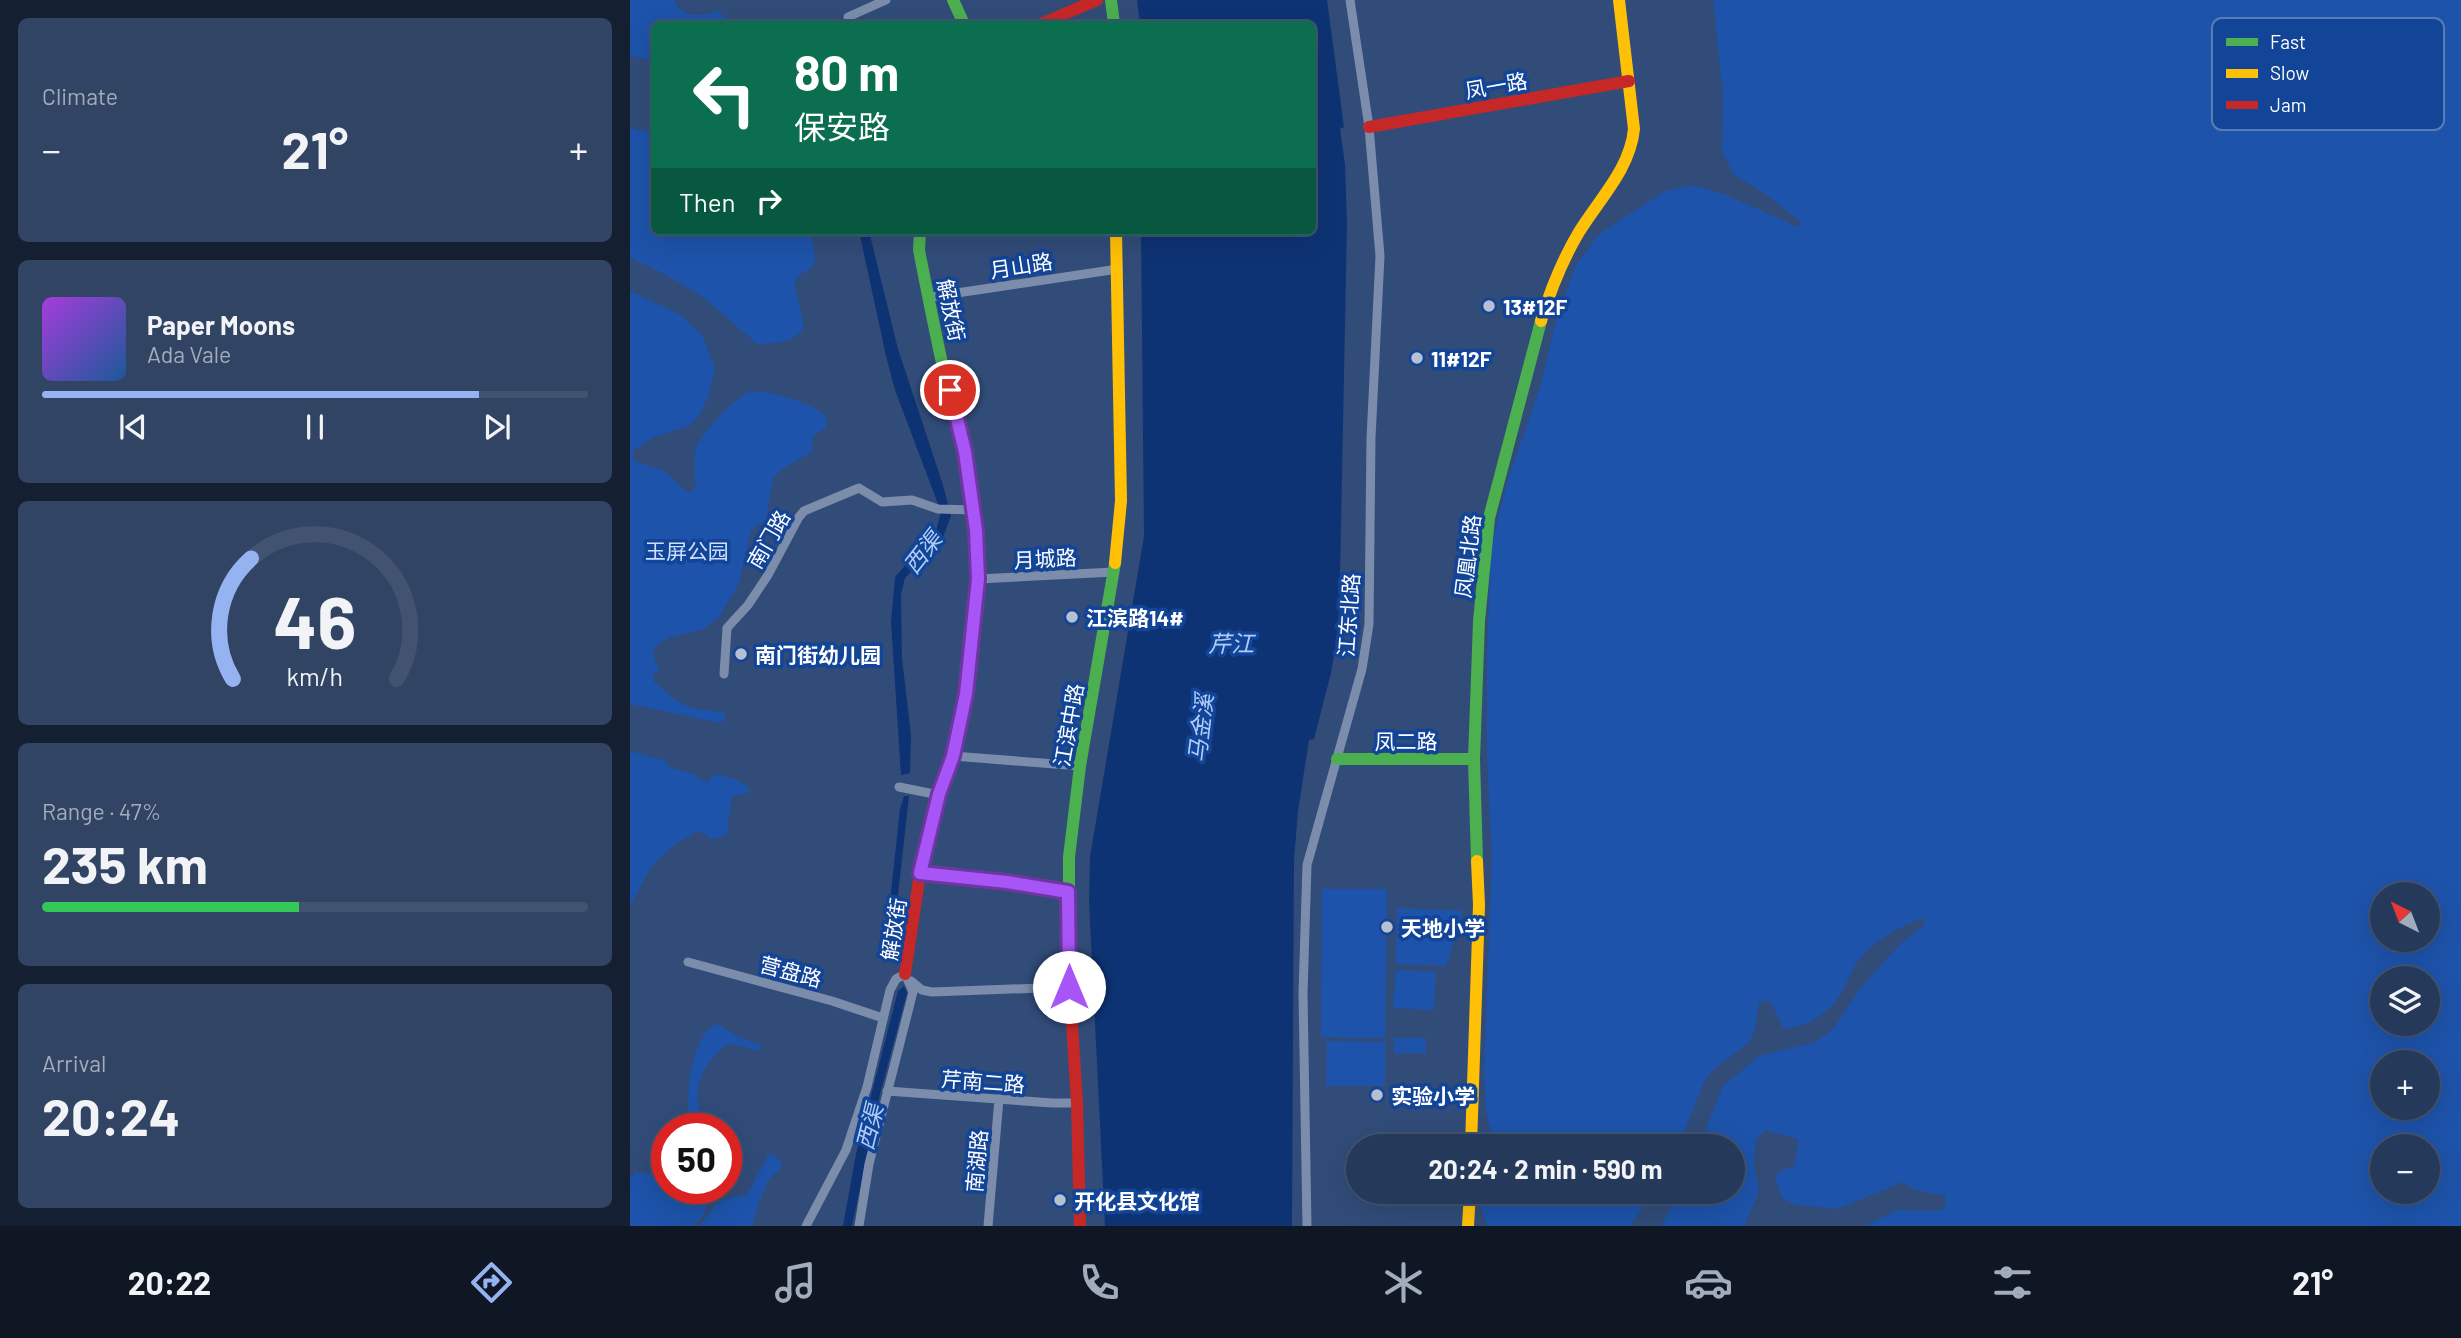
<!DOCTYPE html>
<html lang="en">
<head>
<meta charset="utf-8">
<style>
	body { margin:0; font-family:Barlow,"Noto Sans SC",sans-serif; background:#314464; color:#f1f3f6; height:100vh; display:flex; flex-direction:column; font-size:26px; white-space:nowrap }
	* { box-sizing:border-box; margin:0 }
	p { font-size:23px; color:#a3acbb }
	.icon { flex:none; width:38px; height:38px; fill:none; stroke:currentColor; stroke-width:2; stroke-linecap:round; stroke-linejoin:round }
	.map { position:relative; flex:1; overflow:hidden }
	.side { display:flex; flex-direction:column; gap:18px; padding:18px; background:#141f32; width:630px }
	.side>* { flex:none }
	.top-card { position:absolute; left:21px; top:21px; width:665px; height:214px; border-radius:10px; box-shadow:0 7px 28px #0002,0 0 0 2px #425371; background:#0b6e4f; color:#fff; overflow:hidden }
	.needle { width:46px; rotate:318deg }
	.fabs { position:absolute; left:1740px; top:882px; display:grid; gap:14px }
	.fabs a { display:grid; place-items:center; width:70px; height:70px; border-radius:50%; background:#25395b; box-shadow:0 7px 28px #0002,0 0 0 2px #425371; font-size:35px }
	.speed { position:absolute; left:21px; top:1113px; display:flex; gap:14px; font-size:35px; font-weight:700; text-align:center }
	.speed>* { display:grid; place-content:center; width:91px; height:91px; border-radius:50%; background:#25395b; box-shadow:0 7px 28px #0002,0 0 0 2px #425371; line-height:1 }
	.speed .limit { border:10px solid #d22; background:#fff; color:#111 }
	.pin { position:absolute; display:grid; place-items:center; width:60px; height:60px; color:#fff; margin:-30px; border:4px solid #fff; border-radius:50%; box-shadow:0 2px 7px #0007 }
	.me { position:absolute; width:77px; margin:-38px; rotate:0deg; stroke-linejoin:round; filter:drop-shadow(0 0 5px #0008) }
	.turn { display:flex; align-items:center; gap:24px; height:147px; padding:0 28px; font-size:32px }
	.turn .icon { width:91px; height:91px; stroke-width:2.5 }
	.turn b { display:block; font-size:49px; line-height:60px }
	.then { display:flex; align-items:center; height:66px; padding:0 28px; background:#0003; gap:14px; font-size:26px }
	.big { font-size:52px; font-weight:700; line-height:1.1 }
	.side .card { flex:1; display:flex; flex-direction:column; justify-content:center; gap:10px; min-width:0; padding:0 24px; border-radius:10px; background:#314464 }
	.side .dial { align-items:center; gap:0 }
	.dial svg { height:182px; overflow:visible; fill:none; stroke:#425371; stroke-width:7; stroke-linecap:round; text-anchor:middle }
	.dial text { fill:#f1f3f6; stroke:none }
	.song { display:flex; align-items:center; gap:21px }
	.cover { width:84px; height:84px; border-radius:10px; background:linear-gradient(135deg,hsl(280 70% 55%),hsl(210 70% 35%)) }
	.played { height:7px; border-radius:4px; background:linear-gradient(90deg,#95b2f1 80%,#425371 80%) }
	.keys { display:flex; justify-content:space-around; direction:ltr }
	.heat { display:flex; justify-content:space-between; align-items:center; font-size:38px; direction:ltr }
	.charge { height:10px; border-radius:5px; background:linear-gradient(90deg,#34c759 47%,#425371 0) }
	.trip { position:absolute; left:716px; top:1134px; width:399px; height:70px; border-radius:35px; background:#25395b; box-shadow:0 7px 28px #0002,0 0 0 2px #425371; font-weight:700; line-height:70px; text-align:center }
	.dock { display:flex; height:112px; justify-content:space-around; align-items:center; background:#0f1724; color:#a3acbb }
	.dock .icon { width:49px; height:49px }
	.dock .on { color:#95b2f1 }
	.dock b { font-size:32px; color:#f1f3f6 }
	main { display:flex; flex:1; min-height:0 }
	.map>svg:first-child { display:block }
</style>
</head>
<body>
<main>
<section class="side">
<div class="card"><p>Climate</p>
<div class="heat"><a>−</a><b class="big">21°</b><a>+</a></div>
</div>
<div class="card">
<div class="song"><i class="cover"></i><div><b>Paper Moons</b><p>Ada Vale</p></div></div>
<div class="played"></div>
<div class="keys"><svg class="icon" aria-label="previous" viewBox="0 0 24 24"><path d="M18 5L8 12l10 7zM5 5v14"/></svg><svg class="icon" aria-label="pause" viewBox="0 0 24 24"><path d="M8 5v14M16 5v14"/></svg><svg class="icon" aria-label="next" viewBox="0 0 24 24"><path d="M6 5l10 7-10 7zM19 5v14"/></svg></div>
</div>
<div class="card dial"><svg viewBox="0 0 100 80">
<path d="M14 69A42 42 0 1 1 86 69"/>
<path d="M14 69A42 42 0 0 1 22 16" stroke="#95b2f1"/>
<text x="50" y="56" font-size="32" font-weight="700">46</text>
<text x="50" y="72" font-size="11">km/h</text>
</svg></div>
<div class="card"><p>Range · 47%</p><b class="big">235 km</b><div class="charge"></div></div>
<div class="card"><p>Arrival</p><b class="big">20:24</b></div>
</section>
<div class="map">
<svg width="1831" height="1226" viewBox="0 0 1831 1226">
	<rect width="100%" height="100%" fill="#314c79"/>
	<path fill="#1d53aa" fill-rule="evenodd" d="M 0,0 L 44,0 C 51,19 72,16 88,11 L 104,24 L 24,24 L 24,61 L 2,56 L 0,58 Z
		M 1083,0 L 1831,0 L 1831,1226 L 1235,1226 L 1267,1210 L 1304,1211 L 1315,1208 L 1316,1196 L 1285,1190 L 1273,1182 L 1208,1209 L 1163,1204 L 1152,1197 L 1145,1179 L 1150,1171 L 1165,1166 L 1168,1139 L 1135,1130 L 1126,1140 L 1124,1164 L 1129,1191 L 1114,1226 L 1031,1226 L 1050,1192 L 1102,1192 L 1102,1146 L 1069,1146 L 1093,1086 L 1129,1056 L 1186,1042 L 1204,1028 L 1229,990 L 1271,943 L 1295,924 L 1293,918 C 1270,927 1250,936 1233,955 C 1222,966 1219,980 1211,993 C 1199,1013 1176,1029 1153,1028 L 1143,1007 L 1137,1000 L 1129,1003 L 1125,1029 L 1120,1041 L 1082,1071 L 1073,1084 L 1049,1146 L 860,1146 L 861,1134 L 856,1110 L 854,1073 L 862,856 L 857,760 L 857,655 L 861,547 L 878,479 L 911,385 L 923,332 L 945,267 L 968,235 L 1035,191 L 1062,185 L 1094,194 L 1168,227 L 1172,223 L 1133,192 L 1104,175 L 1092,151 L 1093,94 ZM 1752,894 L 1797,894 L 1797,940 L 1752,940 ZM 1752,978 L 1797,978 L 1797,1024 L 1752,1024 ZM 1752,1062 L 1797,1062 L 1797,1108 L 1752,1108 ZM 1752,1146 L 1797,1146 L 1797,1192 L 1752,1192 Z
		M 0,128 L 24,133 L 24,231 L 181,231 L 185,262 L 182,267 L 167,277 L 165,286 L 174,327 C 163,344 146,343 127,344 L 73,297 L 29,271 L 0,258 Z
		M 0,291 L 49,314 L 72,335 L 85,368 L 78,397 L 69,416 L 59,426 L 22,438 L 4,450 L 2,458 C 13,466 22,466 34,471 C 44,476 48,489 60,492 L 65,488 C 66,476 63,461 66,450 C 68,437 107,394 120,392 C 137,389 179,402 192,413 C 197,417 197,422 196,428 L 183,436 L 182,452 L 155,467 L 143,478 L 136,519 L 121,531 L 109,583 L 89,617 L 74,629 L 38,638 L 25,647 L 23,654 L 29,671 L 23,674 L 24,682 L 47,701 L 61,708 L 95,713 L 95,720 L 90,723 L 0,704 Z
		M 0,751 L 36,761 L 39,767 L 67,775 L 67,779 L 80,782 L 81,776 C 91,773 113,781 120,789 L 116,794 L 102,796 L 98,823 L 99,833 L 83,840 L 68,831 L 44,845 L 22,866 L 0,906 Z
		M 692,889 L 757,889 L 755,1038 L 691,1037 Z
		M 767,908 L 833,911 L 816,966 L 766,964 Z
		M 766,970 L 806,972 L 804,1010 L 763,1008 Z
		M 88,1024 L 107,1036 L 132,1046 L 130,1051 L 101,1044 C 87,1047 71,1072 68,1086 C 66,1099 72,1111 69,1124 L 65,1127 L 60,1124 C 55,1101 60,1032 88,1024 Z
		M 764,1038 L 796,1038 L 796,1053 L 764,1053 Z
		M 697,1041 L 755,1042 L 755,1086 L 696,1086 Z
		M 142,1154 L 151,1162 L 152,1167 L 140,1178 L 130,1198 L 122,1226 L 70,1226 C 86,1203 88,1198 117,1195 L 138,1155 Z
		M 37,1171 L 37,1188 L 72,1188 L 79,1195 L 74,1215 L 63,1226 L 0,1226 L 0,1176 L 4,1176 L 5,1172 L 32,1174 Z
		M 853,1192 L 1025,1192 L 999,1226 L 857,1226 L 851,1206 Z"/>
	<path fill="#0e3374" d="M 507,0 L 697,0 L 714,127 L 710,129 L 715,164 L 717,224 L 709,627 L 701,673 L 684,739 L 679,740 L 668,811 L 664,860 L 662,1226 L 475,1226 L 459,902 L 460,857 L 514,536 L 511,231 L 682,231 L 682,24 L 510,24 Z
		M 229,231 L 239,231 L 268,349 L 313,485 L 321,516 L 312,540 L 275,578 L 271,595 L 272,658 L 281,735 L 280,773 L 271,775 L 261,622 L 265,577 L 306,531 L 311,512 L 265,390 L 256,356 Z
		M 274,796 L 279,796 L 264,931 L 257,929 L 270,809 Z
		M 274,986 L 277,993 L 250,1094 L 222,1226 L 213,1226 L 226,1154 L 268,991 Z"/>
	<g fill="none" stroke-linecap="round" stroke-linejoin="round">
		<path stroke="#7b8dab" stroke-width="9" d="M 218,17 L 256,0
			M 300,297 L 488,269
			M 348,579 L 484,572
			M 94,674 L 97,628 L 118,605 L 138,575 L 169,517 L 174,511 L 229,488 L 252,502 L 282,500 L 308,509 L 343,510
			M 323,756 L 450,766
			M 269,787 L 309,795
			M 290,873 L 377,882 L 438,892
			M 58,962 L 202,1001 L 253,1018
			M 281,981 L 292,990 L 302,992 L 439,987
			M 257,1091 L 422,1103 L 447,1103
			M 176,1226 L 216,1150 L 237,1087 L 260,990 L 266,979 L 275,974
			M 229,1226 L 239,1164 L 283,992 L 275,974
			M 358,1226 L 369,1099
			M 677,1226 L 673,993 L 677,865 L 732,669 L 739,624 L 741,438 L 750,256 L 739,127 L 720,0"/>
		<path stroke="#4caf50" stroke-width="12" d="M 323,0 L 334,24
			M 481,0 L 484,24
			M 290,231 L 289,250 C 297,291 305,332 314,372 C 330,436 354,519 347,585
			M 707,759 L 844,759
			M 847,861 L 844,759 L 849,621 L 859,518 L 911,321
			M 439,976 L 439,857 L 450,766 L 485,563"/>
		<path stroke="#ffc107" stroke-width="12" d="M 911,321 C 920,291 933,259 949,232 C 970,198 1000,169 1004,129 L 989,0
			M 485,563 L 491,501 L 486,231
			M 841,1146 L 849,905 L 847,861
			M 838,1226 L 840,1192"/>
		<path stroke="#c62828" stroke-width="12" d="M 411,24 L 467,0
			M 739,127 L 999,81
			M 275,974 L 290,873 L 309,795 L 323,756 L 336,694 L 347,585
			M 439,976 L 447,1103 L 450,1226"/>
	</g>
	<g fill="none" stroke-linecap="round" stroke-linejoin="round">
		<g stroke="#6d37a1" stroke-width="18">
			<path id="route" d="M 320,390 L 335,452 L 346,530 L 348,579 L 336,694 L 323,756 L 309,794 L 290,873 L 377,882 L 438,892 L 439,987"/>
		</g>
		<use href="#route" stroke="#a855f7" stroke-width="12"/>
	</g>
	<g fill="#b7c0d0" stroke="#124498" stroke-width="2.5">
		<circle cx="859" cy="306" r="7"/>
		<circle cx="787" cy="358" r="7"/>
		<circle cx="442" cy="617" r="7"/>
		<circle cx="111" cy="654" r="7"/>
		<circle cx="757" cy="927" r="7"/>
		<circle cx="747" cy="1095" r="7"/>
		<circle cx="430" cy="1200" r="7"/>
	</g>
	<g text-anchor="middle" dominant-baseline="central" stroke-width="7" stroke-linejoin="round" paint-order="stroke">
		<g font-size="21" fill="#fff" stroke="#124498">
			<text transform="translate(866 85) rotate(-10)">凤一路</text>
			<text transform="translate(391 265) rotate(-9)">月山路</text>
			<text transform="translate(322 310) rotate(78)">解放街</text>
			<text transform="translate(138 539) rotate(-60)">南门路</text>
			<text transform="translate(837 556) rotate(-83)">凤凰北路</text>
			<text transform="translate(415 558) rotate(-3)">月城路</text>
			<text transform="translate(718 615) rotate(-86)">江东北路</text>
			<text transform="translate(438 725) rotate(-80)">江滨中路</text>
			<text x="776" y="740">凤二路</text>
			<text transform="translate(263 929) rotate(-81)">解放街</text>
			<text transform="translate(161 971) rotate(15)">营盘路</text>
			<text transform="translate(353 1081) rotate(4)">芹南二路</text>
			<text transform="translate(346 1161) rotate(-85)">南湖路</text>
		</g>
		<g font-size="21" font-weight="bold" fill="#fff" stroke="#124498" text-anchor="start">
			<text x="873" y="306">13#12F</text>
			<text x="801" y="358">11#12F</text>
			<text x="456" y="617">江滨路14#</text>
			<text x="125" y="654">南门街幼儿园</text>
			<text x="771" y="927">天地小学</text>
			<text x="761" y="1095">实验小学</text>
			<text x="444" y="1200">开化县文化馆</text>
		</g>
		<g font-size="21" fill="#ccdffd" stroke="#124498">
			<text x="57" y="550">玉屏公园</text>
		</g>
		<g font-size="23" font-style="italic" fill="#b0cdfa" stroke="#124498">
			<text transform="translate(292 552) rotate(-52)">西渠</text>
			<text x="601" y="643">芹江</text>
			<text transform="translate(570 728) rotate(-83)">马金溪</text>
			<text transform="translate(239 1127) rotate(-76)">西渠</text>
		</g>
	</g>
	<rect x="1582" y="18" width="232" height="112" rx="10" fill="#124498" stroke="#597cb7" stroke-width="2"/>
	<rect x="1596" y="38" width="32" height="8" fill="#4caf50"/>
	<rect x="1596" y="69" width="32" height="9" fill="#ffc107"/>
	<rect x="1596" y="101" width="32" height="8" fill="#c62828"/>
	<g font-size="19" fill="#fff">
		<text x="1640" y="49">Fast</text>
		<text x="1640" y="80">Slow</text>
		<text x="1640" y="112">Jam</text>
	</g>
</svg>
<div class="fabs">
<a><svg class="needle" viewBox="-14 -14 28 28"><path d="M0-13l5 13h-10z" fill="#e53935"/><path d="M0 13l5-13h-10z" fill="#a3acbb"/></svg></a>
<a><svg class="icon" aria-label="layers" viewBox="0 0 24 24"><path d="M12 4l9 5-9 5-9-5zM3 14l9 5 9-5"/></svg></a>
<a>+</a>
<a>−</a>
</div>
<div class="speed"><div class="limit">50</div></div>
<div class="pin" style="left:320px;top:390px;background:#d93025"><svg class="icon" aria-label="arrive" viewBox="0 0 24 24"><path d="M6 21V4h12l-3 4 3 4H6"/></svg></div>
<svg class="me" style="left:439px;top:987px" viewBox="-20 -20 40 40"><circle r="19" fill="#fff"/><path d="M0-13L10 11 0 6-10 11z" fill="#a855f7"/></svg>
<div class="trip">20:24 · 2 min · 590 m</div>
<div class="top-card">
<div class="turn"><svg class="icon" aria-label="left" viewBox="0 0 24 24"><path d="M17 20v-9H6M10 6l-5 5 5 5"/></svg><div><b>80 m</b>保安路</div></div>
<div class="then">Then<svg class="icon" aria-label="right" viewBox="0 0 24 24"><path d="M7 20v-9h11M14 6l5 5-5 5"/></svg></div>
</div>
</div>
</main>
<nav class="dock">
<b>20:22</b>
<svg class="icon on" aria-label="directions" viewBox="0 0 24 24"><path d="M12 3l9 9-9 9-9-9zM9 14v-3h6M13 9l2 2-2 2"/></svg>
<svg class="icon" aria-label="music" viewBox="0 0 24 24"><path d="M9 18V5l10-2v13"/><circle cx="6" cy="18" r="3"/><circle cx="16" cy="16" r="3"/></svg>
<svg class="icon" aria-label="phone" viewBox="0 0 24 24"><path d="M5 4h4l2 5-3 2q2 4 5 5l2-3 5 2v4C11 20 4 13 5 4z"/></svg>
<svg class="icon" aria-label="climate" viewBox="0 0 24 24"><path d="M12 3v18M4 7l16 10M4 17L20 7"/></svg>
<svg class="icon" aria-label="car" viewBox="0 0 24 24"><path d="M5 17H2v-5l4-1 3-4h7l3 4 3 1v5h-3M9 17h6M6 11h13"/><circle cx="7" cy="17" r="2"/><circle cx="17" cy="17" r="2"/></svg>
<svg class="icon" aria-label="filters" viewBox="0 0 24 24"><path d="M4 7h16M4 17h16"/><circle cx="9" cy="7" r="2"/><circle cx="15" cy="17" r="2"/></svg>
<b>21°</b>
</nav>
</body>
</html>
